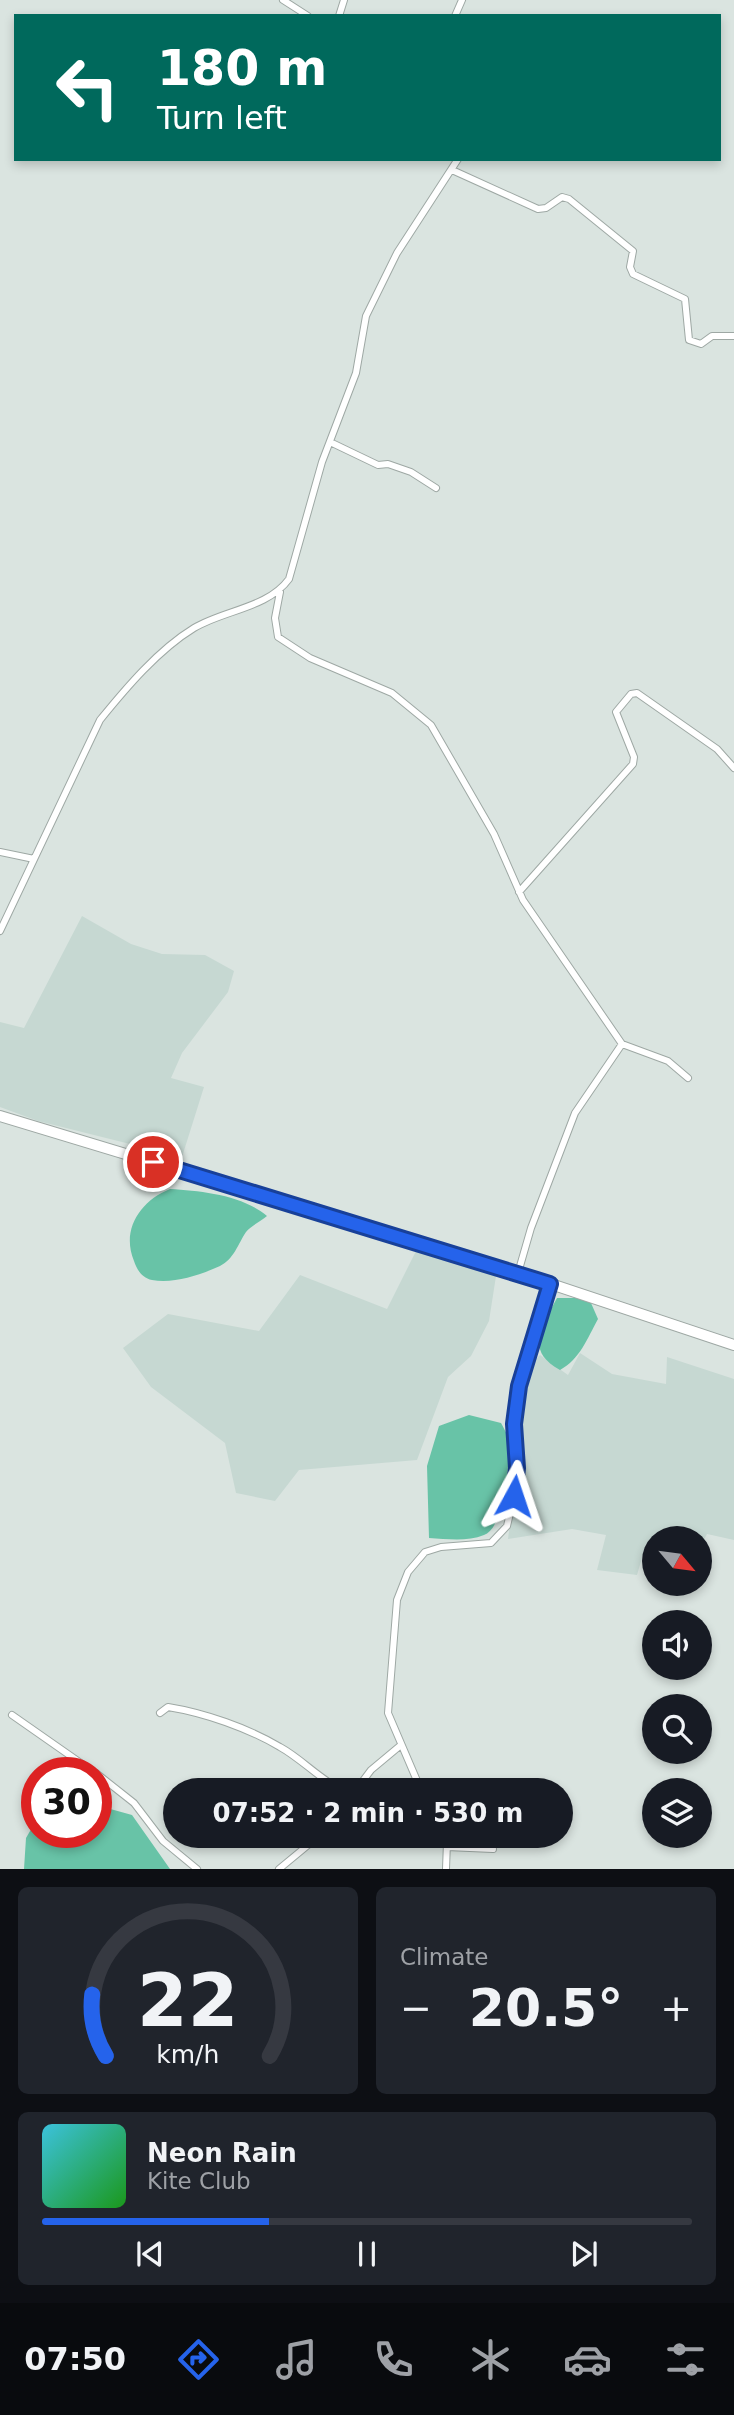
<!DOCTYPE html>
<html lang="en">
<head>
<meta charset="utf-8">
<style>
	body { margin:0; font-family:"DejaVu Sans",sans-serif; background:#20242c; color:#f1f3f6; height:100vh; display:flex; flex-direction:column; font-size:26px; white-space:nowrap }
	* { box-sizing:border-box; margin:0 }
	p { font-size:23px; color:#9ea1a6 }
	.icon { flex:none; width:38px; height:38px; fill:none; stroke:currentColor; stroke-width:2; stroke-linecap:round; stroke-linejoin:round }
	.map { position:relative; height:1869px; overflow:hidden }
	.drawer { display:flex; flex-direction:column; gap:18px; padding:18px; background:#0d0f14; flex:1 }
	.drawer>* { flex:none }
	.guide { position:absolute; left:14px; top:14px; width:707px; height:147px; border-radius:0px; box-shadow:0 4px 10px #0003; background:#00695c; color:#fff; overflow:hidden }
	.needle { width:46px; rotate:119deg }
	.buttons { position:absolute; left:642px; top:1526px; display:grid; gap:14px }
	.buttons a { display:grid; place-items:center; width:70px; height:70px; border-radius:50%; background:#171b24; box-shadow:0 4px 10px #0003; font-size:35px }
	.speed { position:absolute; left:21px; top:1757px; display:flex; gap:14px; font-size:35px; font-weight:700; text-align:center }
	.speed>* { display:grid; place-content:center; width:91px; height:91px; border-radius:50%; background:#171b24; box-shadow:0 4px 10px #0003; line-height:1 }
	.speed .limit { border:10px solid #d22; background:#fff; color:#111 }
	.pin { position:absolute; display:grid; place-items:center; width:60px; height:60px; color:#fff; margin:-30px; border:4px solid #fff; border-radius:50%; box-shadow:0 2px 7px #0007 }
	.me { position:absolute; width:77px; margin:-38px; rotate:5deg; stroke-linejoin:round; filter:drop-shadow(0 0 5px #0008) }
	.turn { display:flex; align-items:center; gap:24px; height:147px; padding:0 28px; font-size:32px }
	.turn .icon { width:91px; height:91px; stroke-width:2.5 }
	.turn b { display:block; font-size:49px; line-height:60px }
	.big { font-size:52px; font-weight:700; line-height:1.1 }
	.drawer .card { flex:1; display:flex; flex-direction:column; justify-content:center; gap:10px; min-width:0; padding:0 24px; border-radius:10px; background:#20242c }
	.drawer .dial { align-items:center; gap:0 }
	.dial svg { height:182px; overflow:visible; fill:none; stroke:#363941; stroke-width:7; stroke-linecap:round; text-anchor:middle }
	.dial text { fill:#f1f3f6; stroke:none }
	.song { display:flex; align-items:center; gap:21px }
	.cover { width:84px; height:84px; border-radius:10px; background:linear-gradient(135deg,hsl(190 70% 55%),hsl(120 70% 35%)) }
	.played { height:7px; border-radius:4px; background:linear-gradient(90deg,#2563eb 35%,#363941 35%) }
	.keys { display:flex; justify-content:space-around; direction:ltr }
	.heat { display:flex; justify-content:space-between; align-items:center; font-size:38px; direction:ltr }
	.drawer .tiles { flex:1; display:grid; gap:18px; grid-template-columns:1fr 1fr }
	.card:last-child { grid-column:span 2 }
	.trip { position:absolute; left:163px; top:1778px; width:410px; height:70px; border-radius:35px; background:#171b24; box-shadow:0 4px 10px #0003; font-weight:700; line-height:70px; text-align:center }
	.tabs { display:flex; height:112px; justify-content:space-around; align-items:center; background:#090b0e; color:#9ea1a6 }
	.tabs .icon { width:49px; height:49px }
	.tabs .selected { color:#2563eb }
	.tabs b { font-size:32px; color:#f1f3f6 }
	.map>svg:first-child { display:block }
</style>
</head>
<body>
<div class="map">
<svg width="734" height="1869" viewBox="0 0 734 1869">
	<rect width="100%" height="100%" fill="#dae4e0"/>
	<path fill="#c6d8d2" d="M 82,916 L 131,944 L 162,954 L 205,955 L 234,971 L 228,992 L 182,1053 L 171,1078 L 204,1087 L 182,1157 L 38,1121 L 0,1107 L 0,1022 L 24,1028 Z
		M 416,1251 L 496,1276 L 489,1321 L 471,1356 L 448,1377 L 417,1460 L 299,1470 L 275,1501 L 236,1493 L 225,1443 L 151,1387 L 123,1348 L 168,1314 L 259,1331 L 300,1275 L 387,1309 Z
		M 580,1353 L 612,1374 L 666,1384 L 667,1357 L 734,1379 L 734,1540 L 707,1534 L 700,1547 L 700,1538 L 654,1538 L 654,1545 L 646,1544 L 637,1575 L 597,1570 L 606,1535 L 572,1529 L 508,1539 L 517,1468 L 523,1372 L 540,1355 L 568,1375 Z"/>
	<path fill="#68c3a7" d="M 170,1189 C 202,1191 242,1195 267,1216 C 261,1221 251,1226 246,1232 C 238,1244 234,1259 220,1266 C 200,1275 174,1284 152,1280 C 142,1278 137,1270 134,1261 C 121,1230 140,1201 170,1189 Z
		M 557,1298 L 576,1298 L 591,1303 L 598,1319 C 587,1339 580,1359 560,1370 C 524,1350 542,1327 557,1298 Z
		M 469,1415 L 501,1423 C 503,1427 507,1433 508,1438 C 511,1458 505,1528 484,1535 C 467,1542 447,1539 429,1538 L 427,1466 L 439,1426 Z
		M 96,1805 L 132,1815 L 170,1869 L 24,1869 L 26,1838 L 37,1819 L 37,1832 L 96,1832 Z"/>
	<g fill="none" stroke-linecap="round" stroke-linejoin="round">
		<g stroke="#9ea8a4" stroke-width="8">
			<path id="minor" d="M 283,0 L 308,16
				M 339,16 L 344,0
				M 455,16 L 462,0
				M 452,170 L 538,209 L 546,208 L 562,197 L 569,199 L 633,251 L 630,267 L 633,274 L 685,299 L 689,340 L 701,344 L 712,336 L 734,336
				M 330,442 L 378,465 L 388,464 L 411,472 L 436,488
				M 280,592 L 275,618 L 278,637 L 310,658 L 392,693 L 431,725 L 494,834 L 523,900 L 622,1044 L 668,1061 L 688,1078
				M 0,852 L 34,859
				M 519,892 L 633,764 L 634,757 L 616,712 L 631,694 L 637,693 L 717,749 L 734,768
				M 0,931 L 100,720 C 126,688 158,650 194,628 C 224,610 268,608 289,579 L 322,462 L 356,373 L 366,316 L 397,253 L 458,159
				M 518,1273 L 531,1228 L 575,1113 L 622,1044
				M 160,1713 L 168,1707 C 205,1713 248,1728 280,1747 C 302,1759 319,1779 342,1790
				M 12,1715 L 95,1773
				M 96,1773 L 134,1803 L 163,1841 L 197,1869
				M 356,1790 L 371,1770 L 401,1745
				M 421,1790 L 388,1713 L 397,1600 L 408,1572 L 425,1552 L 441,1547 L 491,1543 L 507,1526 L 514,1496 L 517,1468 L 514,1425 L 519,1386 L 550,1284
				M 444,1836 L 447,1842 L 446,1869
				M 447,1847 L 493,1849
				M 279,1869 L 319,1836"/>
		</g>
		<g stroke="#9ea8a4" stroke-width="12">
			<path id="primary" d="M 0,1116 L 509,1270 L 734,1345"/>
		</g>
		<use href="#minor" stroke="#fff" stroke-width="6"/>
		<use href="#primary" stroke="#fff" stroke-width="10"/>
	</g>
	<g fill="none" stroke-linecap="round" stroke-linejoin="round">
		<g stroke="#184099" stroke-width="18">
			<path id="route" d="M 153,1162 L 550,1284 L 519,1386 L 514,1424 L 517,1468 L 514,1496"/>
		</g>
		<use href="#route" stroke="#2563eb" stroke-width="12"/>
	</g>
</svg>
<div class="buttons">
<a><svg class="needle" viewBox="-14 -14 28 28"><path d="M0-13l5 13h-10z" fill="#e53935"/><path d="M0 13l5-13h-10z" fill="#9ea1a6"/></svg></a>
<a><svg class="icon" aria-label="sound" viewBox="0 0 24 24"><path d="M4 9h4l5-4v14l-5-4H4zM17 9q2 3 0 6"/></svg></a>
<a><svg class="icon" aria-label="search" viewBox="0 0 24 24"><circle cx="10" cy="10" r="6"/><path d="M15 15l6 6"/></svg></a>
<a><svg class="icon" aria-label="layers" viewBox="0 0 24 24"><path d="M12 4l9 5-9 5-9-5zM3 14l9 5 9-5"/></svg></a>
</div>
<div class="speed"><div class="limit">30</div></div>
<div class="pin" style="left:153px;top:1162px;background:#d93025"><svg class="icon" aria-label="arrive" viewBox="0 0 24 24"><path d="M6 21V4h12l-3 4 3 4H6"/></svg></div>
<svg class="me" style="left:514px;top:1496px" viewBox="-20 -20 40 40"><path d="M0-17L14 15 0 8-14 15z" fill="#2563eb" stroke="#fff" stroke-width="4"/></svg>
<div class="trip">07:52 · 2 min · 530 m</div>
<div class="guide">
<div class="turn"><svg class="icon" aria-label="left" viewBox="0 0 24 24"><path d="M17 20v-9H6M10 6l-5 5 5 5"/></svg><div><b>180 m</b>Turn left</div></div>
</div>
</div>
<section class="drawer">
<div class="tiles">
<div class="card dial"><svg viewBox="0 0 100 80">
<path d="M14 69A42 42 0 1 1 86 69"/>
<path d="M14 69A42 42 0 0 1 8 42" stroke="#2563eb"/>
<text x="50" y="56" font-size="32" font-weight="700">22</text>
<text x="50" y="72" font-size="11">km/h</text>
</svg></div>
<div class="card"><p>Climate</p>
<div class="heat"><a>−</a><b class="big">20.5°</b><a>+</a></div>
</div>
<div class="card">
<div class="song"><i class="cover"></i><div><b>Neon Rain</b><p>Kite Club</p></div></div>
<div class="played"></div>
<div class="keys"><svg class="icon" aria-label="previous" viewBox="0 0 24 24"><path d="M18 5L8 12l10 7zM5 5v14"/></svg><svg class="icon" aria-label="pause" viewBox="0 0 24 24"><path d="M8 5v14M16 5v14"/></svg><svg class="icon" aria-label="next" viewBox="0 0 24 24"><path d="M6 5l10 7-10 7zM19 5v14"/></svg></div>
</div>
</div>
</section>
<nav class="tabs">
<b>07:50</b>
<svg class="icon selected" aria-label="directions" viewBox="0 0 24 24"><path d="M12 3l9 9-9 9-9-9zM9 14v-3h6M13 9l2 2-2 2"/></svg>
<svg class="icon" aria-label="music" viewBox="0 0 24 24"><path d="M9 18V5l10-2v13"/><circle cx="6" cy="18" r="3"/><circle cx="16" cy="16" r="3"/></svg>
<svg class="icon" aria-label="phone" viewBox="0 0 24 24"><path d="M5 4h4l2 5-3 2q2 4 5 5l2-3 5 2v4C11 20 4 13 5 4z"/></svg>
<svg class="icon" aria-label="climate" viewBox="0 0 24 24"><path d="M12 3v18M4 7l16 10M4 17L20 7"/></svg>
<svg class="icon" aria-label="car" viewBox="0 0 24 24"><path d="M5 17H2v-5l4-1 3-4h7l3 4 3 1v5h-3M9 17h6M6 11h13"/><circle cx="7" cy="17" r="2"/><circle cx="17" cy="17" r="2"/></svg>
<svg class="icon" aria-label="filters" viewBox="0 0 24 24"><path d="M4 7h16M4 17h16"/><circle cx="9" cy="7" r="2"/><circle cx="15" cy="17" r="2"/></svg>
</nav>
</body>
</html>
